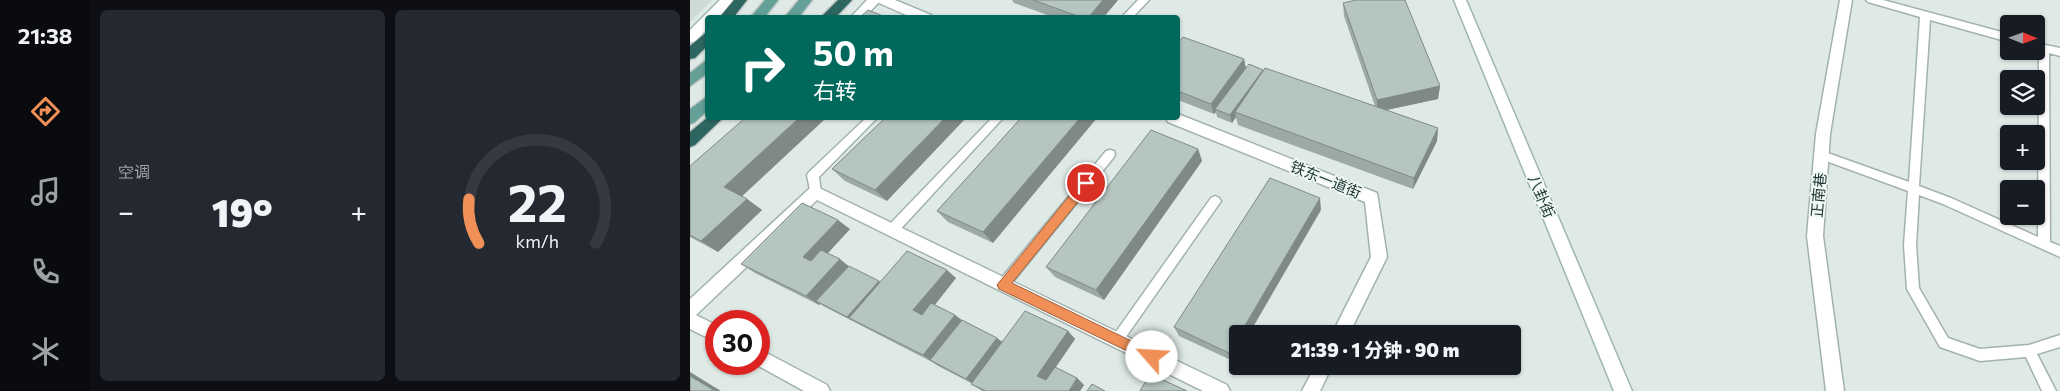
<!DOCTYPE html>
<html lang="zh">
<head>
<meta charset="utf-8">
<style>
	body { margin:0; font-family:Commissioner,"Noto Sans SC",sans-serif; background:#242831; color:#f1f3f6; height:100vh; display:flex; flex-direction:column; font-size:19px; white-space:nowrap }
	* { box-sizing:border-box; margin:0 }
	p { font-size:16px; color:#9ea1a6 }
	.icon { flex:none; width:28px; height:28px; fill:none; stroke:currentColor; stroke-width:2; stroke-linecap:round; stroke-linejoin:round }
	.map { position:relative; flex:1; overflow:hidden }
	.sheet { display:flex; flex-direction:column; gap:10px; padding:10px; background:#0d0f14; width:600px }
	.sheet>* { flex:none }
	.hud { position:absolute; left:15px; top:15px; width:475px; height:105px; border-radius:5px; box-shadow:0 1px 4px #0004; background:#00695c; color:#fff; overflow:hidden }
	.needle { width:32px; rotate:91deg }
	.buttons { position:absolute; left:1310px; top:15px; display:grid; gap:10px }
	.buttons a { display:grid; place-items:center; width:45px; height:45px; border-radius:5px; background:#171b24; box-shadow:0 1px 4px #0004; font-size:25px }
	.speed { position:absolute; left:15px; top:310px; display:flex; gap:10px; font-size:25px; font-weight:700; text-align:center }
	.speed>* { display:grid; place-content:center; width:65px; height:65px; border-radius:50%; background:#171b24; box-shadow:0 1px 4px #0004; line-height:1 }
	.speed .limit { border:8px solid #d22; background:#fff; color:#111 }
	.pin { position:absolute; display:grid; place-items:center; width:42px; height:42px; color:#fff; margin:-21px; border:2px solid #fff; border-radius:50%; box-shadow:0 1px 5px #0007 }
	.me { position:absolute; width:55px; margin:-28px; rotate:296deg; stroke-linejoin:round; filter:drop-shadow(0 0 4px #0008) }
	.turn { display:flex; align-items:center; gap:18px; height:105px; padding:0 25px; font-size:22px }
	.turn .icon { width:65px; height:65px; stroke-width:2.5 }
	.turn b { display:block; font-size:35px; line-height:42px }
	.big { font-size:38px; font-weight:800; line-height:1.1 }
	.sheet .widget { flex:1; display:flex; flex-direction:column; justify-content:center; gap:8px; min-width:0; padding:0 18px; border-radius:8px; background:#242831 }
	.sheet .dial { align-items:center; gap:0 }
	.dial svg { height:130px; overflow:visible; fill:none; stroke:#363941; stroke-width:7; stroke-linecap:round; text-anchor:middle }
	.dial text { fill:#f1f3f6; stroke:none }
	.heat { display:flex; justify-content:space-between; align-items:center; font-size:28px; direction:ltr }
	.sheet .tiles { flex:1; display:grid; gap:10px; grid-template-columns:repeat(2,1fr) }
	.trip { position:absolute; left:539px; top:325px; width:292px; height:50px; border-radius:5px; background:#171b24; box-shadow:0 1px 4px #0004; font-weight:800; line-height:50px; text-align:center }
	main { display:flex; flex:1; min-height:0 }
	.menu { display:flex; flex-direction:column; width:90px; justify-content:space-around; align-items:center; background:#090b0e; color:#9ea1a6 }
	.menu .icon { width:35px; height:35px }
	.menu .on { color:#f08f57 }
	.menu b { font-size:22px; color:#f1f3f6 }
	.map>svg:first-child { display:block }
</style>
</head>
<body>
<main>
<nav class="menu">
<b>21:38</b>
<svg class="icon on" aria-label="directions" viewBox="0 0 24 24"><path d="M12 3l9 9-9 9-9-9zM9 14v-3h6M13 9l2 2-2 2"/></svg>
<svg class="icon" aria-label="music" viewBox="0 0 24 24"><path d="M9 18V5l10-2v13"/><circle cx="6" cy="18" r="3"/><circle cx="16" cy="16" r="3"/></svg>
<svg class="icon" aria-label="phone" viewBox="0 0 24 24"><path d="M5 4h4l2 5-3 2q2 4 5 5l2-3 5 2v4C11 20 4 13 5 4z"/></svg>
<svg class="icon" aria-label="climate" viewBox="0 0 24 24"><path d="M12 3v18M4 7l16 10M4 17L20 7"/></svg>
</nav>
<section class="sheet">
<div class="tiles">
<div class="widget"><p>空调</p>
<div class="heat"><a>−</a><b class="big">19°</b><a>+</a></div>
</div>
<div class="widget dial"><svg viewBox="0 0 100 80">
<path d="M14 69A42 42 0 1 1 86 69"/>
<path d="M14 69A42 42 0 0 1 8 42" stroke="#f08f57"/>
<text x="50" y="56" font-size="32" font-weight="700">22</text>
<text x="50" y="72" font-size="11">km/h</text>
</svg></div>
</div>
</section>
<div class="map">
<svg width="1370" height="391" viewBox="0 0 1370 391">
	<rect width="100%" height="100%" fill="#dfeae7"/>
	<path fill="#cddad6" d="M 0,0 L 22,0 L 0,22 Z"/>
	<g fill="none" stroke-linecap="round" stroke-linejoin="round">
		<g stroke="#a2b2ae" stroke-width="3">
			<path id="lane" d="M 448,0 L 459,0 L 442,18 L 431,18 Z
				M 1176,0 L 1193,0 L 1319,34 L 1319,42 L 1240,20 L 1229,186 L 1261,198 L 1348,237 L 1349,50 L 1346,49 L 1346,43 L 1370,48 L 1370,56 L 1359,53 L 1360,242 L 1370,246 L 1370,257 L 1253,204 L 1229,195 L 1226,245 L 1229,288 L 1258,338 L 1290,349 L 1339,345 L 1370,335 L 1370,347 L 1347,354 L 1366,391 L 1352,391 L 1336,357 L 1290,361 L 1250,347 L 1217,289 L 1214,245 L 1218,191 L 1128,158 L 1127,155 L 1128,152 L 1132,151 L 1219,182 L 1230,17 L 1178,2 Z
				M 176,118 L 187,118 L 129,177 L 131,192 L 129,195 L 121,195 L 117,175 L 119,172 Z
				M 302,118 L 313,118 L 206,234 L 202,235 L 198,234 L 196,230 L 198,226 Z
				M 420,150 L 424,151 L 425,154 L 424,157 L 317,289 L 313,291 L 309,289 L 307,285 L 309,281 L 416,151 Z
				M 525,196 L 529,198 L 531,201 L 529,204 L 431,344 L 427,346 L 423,344 L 421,340 L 423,336 L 521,198 Z"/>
		</g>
		<g stroke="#a2b2ae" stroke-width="3">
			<path id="street" d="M 187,0 L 205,0 L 241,15 L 242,18 L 223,18 L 189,3 Z
				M 1150,0 L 1162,0 L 1140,134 L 1133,236 L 1154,391 L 1136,391 L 1117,236 L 1126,134 Z
				M 488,114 L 687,193 L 697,257 L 659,334 L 642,334 L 681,257 L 675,202 L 478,122 L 476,118 L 488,118 Z
				M 125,186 L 537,385 L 540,391 L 513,391 L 127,200 L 6,315 L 26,325 L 26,342 L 0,329 L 0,299 L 120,188 Z
				M 69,349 L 137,385 L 140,391 L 114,391 L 65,364 L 69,364 Z
				M 625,366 L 642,366 L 630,391 L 612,391 Z"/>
		</g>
		<g stroke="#9eb6b0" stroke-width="3">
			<path id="secondary" d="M 30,0 L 43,0 L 28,18 L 18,18 L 18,28 L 5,41 L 0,43 L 0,30 Z
				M 177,0 L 191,0 L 174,18 L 160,18 Z
				M 764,0 L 776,0 L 942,391 L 924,391 Z"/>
		</g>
		<g stroke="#bcc4c3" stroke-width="3">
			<path id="primary" d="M 75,0 L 88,0 L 74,18 L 60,18 Z
				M 109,0 L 122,0 L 108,18 L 94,18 Z
				M 18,59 L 18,73 L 0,86 L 0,73 Z
				M 18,96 L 18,110 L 5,122 L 0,124 L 0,109 Z"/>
		</g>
		<g stroke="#bcc4c3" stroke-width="3">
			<path id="highway" d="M 44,0 L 57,0 L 43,18 L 29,18 Z
				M 148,0 L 162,0 L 145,18 L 130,18 Z
				M 18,31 L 18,45 L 5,58 L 0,59 L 0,46 Z
				M 18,117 L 33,118 L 5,145 L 0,147 L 0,132 Z"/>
		</g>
		<use href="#lane" fill="#fff" fill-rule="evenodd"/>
		<use href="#street" fill="#fff" fill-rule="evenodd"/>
		<use href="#secondary" fill="#fff" fill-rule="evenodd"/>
		<use href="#primary" fill="#64a097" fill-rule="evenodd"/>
		<use href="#highway" fill="#2d6661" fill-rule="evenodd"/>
	</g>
	<path fill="#9ca9a5" d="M 322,0 L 428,0 L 413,18 L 366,18 L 324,3 Z
		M 653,3 L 750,86 L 748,99 L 696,110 L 748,128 L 747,141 L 723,189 L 548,125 L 546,117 L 542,123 L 527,117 L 526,112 L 524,114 L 488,100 L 488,43 L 554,59 L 556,68 L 573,71 L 685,106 L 654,16 Z
		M 136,118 L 52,196 L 57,199 L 72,210 L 28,252 L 0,237 L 0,166 Z
		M 195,118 L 197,201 L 155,181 L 142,169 Z
		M 331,118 L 303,243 L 258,222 L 247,211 Z
		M 508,149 L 512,161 L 414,300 L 365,277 L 356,267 Z
		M 631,210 L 548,334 L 548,353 L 543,361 L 489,336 L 484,327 Z
		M 160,229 L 137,254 L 158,266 L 190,282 L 266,278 L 245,305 L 265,315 L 272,320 L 312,342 L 378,331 L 385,339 L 365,368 L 387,378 L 394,385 L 390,391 L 292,391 L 281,384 L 281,383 L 248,366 L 242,362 L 135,307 L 130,304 L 129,305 L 65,273 L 51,264 Z"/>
	<path fill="#7f8a86" d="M 413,0 L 428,0 L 413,18 L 398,18 Z
		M 554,59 L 556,70 L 525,109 L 526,112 L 524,114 L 521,104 Z
		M 573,70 L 575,78 L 545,112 L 546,117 L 542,123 L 540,115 Z
		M 750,86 L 748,99 L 687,112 L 687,100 Z
		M 109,118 L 136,118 L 49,199 L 34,187 Z
		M 255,118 L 276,118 L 197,201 L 185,190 Z
		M 390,118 L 407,118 L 303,243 L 293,232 Z
		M 748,128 L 747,141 L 723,189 L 724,178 Z
		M 508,149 L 512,161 L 414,300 L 406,290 Z
		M 630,198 L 631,210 L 559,334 L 550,334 Z
		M 57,199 L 72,210 L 28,252 L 11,241 Z
		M 148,220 L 160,229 L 126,266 L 113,257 Z
		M 150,259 L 161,268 L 126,301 L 130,304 L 129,305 L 116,296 Z
		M 257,270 L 266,278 L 234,318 L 223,310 Z
		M 189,281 L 197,287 L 167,322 L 157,317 Z
		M 265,315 L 274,322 L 241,361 L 233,355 Z
		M 378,331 L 385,339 L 355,383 L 347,376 Z
		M 307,338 L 314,343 L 283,384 L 276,379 Z
		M 548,338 L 548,353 L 543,361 L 539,353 Z
		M 0,372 L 31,391 L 25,391 L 0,376 Z
		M 387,378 L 394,385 L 390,391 L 379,391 Z"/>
	<path fill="#b5c5c0" stroke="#7f8a86" d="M 343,0 L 413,0 L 398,18 L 393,18 Z
		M 666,0 L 715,0 L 750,86 L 687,100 L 653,3 Z
		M 178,10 L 198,18 L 169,18 Z
		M 493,37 L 554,59 L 521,104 L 488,91 L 488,43 Z
		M 559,64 L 573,70 L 540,115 L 525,109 Z
		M 575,68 L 748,128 L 724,178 L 545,112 Z
		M 55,118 L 109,118 L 34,187 L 57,199 L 11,241 L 0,235 L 0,166 Z
		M 195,118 L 255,118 L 185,190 L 142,169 Z
		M 331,118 L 390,118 L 293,232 L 247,211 Z
		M 461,130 L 508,149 L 406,290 L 356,267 Z
		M 580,178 L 630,198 L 550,334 L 548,334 L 548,338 L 539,353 L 484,327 Z
		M 112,203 L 148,220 L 113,257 L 121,261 L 131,250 L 150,259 L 116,296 L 51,264 Z
		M 217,251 L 257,270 L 223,310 L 232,315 L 241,303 L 265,315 L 233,355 L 159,318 Z
		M 159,266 L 189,281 L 157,317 L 126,301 Z
		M 335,311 L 378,331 L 347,376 L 356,380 L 365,367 L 387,378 L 379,391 L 296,391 L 281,384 Z
		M 272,320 L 307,338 L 276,379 L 240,360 Z
		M 460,374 L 497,391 L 450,391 Z
		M 0,376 L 25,391 L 0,391 Z
		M 402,384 L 415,391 L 397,391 Z"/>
	<path fill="#f08f57" stroke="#9c5d39" d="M 396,179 L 400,180 L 400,187 L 322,283 L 466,353 L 468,357 L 466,361 L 462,363 L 309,289 L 307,285 L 392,180 Z"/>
	<g text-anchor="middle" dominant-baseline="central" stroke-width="4" stroke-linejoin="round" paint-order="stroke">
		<g font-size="15" fill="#203a36" stroke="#eff7f4">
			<text transform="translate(636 179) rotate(22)">铁东一道街</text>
			<text transform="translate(1128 195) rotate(-85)">正南巷</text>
			<text transform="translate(852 196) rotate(67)">八卦街</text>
		</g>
	</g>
</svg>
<div class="buttons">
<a><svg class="needle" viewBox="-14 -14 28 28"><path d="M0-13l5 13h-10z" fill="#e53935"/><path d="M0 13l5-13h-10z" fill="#9ea1a6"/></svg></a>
<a><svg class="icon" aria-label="layers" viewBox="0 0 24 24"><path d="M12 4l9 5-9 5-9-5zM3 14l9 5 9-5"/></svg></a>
<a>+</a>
<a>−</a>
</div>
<div class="speed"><div class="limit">30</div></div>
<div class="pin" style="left:396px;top:183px;background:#d93025"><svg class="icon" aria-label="arrive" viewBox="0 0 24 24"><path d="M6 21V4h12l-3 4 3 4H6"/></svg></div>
<svg class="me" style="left:462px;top:357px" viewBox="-20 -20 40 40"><circle r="19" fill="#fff"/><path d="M0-13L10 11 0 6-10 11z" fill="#f08f57"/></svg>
<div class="trip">21:39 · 1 分钟 · 90 m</div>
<div class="hud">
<div class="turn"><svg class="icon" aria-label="right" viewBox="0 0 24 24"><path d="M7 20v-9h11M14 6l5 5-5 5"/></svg><div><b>50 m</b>右转</div></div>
</div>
</div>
</main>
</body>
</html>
